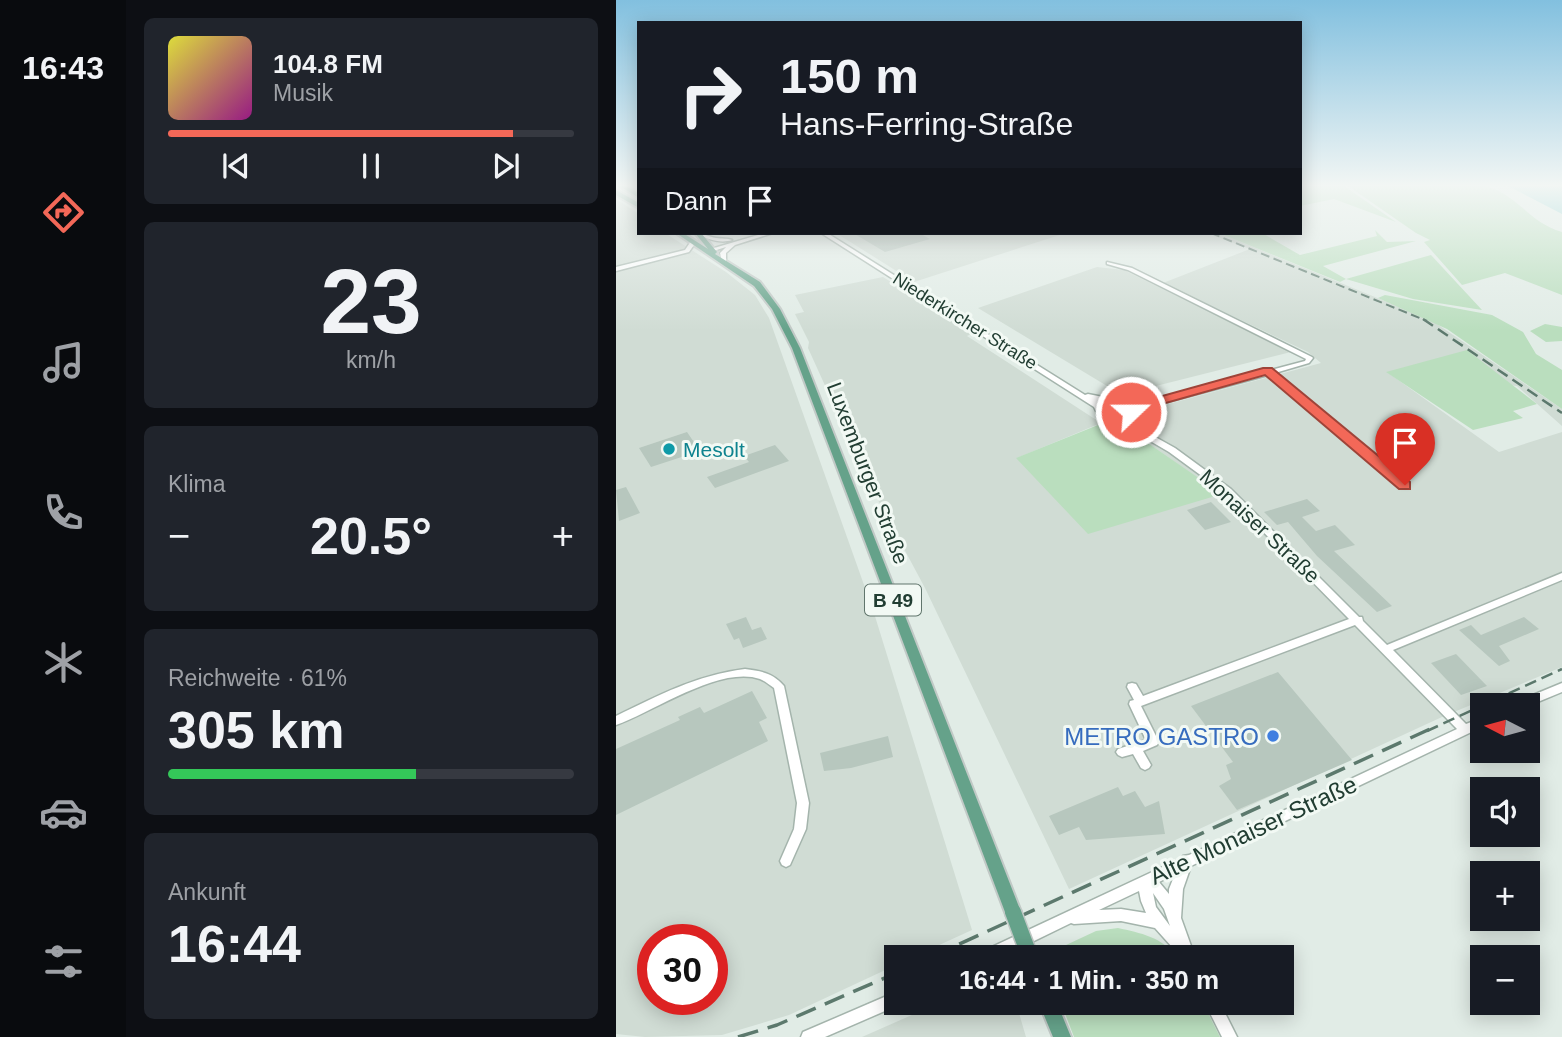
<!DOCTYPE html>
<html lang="de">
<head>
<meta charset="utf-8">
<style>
	body { margin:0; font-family:Helvetica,sans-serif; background:#20242c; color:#f1f3f6; height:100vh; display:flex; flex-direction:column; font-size:26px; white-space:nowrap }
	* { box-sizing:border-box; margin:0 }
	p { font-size:23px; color:#9ea1a6 }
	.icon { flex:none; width:38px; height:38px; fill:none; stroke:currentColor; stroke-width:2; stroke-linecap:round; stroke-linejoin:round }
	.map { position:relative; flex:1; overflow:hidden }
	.drawer { display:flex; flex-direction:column; gap:18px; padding:18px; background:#0d0f14; width:490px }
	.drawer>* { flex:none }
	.banner { position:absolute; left:21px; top:21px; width:665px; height:214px; border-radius:0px; box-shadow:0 4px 18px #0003; background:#171b24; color:#f1f3f6; overflow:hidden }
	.needle { width:46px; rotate:276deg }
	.fabs { position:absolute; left:854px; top:693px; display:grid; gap:14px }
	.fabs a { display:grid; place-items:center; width:70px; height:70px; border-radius:0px; background:#171b24; box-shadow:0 4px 18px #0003; font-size:35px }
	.speed { position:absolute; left:21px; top:924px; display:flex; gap:14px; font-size:35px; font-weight:700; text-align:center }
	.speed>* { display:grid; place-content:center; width:91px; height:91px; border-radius:50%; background:#171b24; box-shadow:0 4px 18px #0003; line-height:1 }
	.speed .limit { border:10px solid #d22; background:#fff; color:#111 }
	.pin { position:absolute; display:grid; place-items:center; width:60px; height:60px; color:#fff; margin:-72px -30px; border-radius:50% 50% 50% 0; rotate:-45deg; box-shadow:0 0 7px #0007 }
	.pin .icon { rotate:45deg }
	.me { position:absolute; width:77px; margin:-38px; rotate:68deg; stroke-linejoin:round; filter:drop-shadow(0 0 5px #0008) }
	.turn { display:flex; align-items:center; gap:24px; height:147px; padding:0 28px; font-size:32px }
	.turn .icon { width:91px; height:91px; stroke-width:2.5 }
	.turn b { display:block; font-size:49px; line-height:60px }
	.then { display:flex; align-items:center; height:66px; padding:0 28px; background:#0003; gap:14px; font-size:26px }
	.big { font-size:52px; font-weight:700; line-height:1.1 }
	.drawer .widget { flex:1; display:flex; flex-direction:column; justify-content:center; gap:10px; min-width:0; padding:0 24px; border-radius:10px; background:#20242c }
	.drawer .dial { align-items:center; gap:0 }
	.dial b { font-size:91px; line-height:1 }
	.song { display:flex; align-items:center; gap:21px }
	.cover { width:84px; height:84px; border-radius:10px; background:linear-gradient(135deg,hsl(60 70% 55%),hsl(310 70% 35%)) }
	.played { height:7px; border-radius:4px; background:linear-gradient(90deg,#f36858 85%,#363941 85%) }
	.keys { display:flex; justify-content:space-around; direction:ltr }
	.heat { display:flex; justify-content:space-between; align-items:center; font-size:38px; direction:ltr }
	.charge { height:10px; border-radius:5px; background:linear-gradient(90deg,#34c759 61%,#363941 0) }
	.trip { position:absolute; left:268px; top:945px; width:410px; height:70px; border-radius:0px; background:#171b24; box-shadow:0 4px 18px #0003; font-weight:700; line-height:70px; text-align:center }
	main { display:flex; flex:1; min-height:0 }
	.dock { display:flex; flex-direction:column; width:126px; justify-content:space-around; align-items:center; background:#090b0e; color:#9ea1a6 }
	.dock .icon { width:49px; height:49px }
	.dock .current { color:#f36858 }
	.dock b { font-size:32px; color:#f1f3f6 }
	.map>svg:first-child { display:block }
</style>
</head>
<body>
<main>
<nav class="dock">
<b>16:43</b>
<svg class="icon current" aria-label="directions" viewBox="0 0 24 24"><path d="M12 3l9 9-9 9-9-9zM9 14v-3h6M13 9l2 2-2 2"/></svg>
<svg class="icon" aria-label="music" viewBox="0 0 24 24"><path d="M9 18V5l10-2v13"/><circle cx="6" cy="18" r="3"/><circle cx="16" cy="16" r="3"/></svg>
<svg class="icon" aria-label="phone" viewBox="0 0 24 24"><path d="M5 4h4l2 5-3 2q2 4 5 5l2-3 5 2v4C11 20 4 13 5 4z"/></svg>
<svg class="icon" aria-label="climate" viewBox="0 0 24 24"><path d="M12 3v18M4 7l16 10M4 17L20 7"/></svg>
<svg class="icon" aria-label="car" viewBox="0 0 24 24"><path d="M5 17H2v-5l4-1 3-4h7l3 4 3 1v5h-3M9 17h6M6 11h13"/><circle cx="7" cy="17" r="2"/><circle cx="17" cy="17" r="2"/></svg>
<svg class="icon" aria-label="filters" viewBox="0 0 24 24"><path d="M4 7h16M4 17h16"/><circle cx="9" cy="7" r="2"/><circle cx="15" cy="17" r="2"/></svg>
</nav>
<section class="drawer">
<div class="widget">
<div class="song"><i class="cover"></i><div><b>104.8 FM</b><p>Musik</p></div></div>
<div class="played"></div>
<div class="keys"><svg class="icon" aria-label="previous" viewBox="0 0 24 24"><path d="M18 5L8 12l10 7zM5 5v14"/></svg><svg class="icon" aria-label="pause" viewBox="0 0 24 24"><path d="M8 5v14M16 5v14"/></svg><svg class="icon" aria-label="next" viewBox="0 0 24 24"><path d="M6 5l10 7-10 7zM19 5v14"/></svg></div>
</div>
<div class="widget dial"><b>23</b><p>km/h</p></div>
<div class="widget"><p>Klima</p>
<div class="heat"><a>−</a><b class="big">20.5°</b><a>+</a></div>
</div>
<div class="widget"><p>Reichweite · 61%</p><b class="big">305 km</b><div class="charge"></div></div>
<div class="widget"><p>Ankunft</p><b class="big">16:44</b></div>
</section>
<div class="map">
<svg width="946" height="1037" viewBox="0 0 946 1037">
	<rect width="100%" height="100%" fill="#e1ece6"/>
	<path fill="#d0dcd4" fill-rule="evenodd" d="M 0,199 L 23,214 L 23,233 L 49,233 L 110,272 L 139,295 L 153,318 L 258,613 L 356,930 L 297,957 L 280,957 L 280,965 L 173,1015 L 106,1035 L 29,1037 L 0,1034 ZM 37,940 L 96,940 L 96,999 L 37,999 Z
		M 220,233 L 450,233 L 298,282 Z
		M 591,233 L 603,233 L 815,320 L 946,409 L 946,426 L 901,386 L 771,372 L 883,452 L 946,432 L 946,667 L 826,717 L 453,889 L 309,588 L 255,487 L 192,348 L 193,342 L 179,314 L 188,312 L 179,295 L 267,277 L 357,333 L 351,336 L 485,423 L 401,458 L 605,494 L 510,428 L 524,420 L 530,410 L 705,363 L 692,352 L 547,283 L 634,249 Z
		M 481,267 L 508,270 L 675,352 L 516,392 L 501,392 L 362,308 Z
		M 323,1003 L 400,1003 L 410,1037 L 246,1037 Z"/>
	<path fill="#badebe" d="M 684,186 L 728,186 L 780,222 L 718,199 L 684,206 Z
		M 732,186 C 763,186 854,179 878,189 C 906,201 914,222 946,232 L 946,295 L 889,273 L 846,285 L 808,242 L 814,240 L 800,233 Z
		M 759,230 L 771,242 L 800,241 L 707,266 L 730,279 L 815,255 L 866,310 L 797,299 L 730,279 L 724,282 L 603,233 L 646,233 L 684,255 L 761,236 Z
		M 769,295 L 876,315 L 907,332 L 920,354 L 946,370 L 946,409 L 831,329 L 762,298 Z
		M 929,324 L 946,327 L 946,341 L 930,342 L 914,331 Z
		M 851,350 L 921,404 L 897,411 L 907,418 L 857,430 L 770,372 Z
		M 487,423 L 510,428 L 606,494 L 472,534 L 400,458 Z
		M 502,928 C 524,933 547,937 560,957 L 434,957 L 433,953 L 480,931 Z
		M 445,1003 L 587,1003 L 604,1037 L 458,1037 Z"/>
	<path fill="#89d1d2" d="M 891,186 L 946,186 L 946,214 L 898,189 Z"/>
	<path fill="#b7c7be" d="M 237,233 L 303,233 L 314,239 L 269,252 Z
		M 71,432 L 84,451 L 35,467 L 23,448 Z
		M 159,445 L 173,461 L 99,488 L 91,477 L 133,462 L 128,456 Z
		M 10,487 L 24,513 L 3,521 L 0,490 Z
		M 691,499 L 704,511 L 686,517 L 700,531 L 719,525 L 739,545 L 718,551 L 776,606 L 761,612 L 701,556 L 672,522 L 661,525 L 648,512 Z
		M 595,502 L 615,522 L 589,530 L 571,510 Z
		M 130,617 L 136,630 L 145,627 L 151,639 L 127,648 L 123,638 L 118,640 L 110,624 Z
		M 908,617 L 923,629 L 883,646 L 894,661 L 883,666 L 843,630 L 855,625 L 865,635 Z
		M 840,654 L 871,686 L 845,695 L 815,663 Z
		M 662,672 L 736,760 L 621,810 L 603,786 L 615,779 L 610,765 L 617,762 L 575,706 Z
		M 136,691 L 151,718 L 143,722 L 152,741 L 0,815 L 0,749 L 64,720 L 62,717 L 84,707 L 88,713 Z
		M 272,736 L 277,757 L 235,768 L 208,771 L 204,753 Z
		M 502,787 L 507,796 L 519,791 L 529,807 L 543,801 L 549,834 L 470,840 L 463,827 L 443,835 L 433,816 Z"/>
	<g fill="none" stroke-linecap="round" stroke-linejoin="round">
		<g stroke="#a4b4ac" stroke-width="3">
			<path id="minor" d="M 80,233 C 88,233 93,237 100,238 C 106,239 111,238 116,240 C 104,244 91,239 80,233 Z
				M 149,233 L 157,233 L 119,245 L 110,253 L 110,261 L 106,261 L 104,253 L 110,247 L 91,253 L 88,251 Z
				M 205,233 L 211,233 L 469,395 L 472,394 L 512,402 L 515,407 L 648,371 L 649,369 L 655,370 L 689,361 L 690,359 L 512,270 L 491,264 L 491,262 L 516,268 L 696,357 L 697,358 L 693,363 L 659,373 L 792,483 L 793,485 L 792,487 L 786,487 L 652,375 L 518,411 L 518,414 L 507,419 L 559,448 L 615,489 L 743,617 L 746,617 L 747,621 L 771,645 L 946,573 L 946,580 L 777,650 L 850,724 L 866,718 L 866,727 L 575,866 L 567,889 L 565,918 L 579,957 L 565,957 L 539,928 L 505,921 L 458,924 L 455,923 L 385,957 L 363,957 L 365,952 L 566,858 L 567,856 L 573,855 L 841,729 L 739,625 L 525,706 L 543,742 L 541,745 L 527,751 L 535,765 L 533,768 L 529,770 L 525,768 L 517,754 L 506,757 L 502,755 L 500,752 L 502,749 L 530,740 L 513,704 L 514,701 L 518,700 L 511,687 L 512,684 L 516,683 L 520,684 L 527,696 L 733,619 L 609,493 L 553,452 L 500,421 L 484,419 L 478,407 ZM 494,403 L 506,406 L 511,411 L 499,417 L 490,415 L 486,408 ZM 559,874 L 553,889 L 553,894 L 543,882 ZM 523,891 L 525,901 L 530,913 L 505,909 L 483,910 ZM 537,893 L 548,909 L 554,926 L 540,907 Z
				M 77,240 L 80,242 L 73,252 L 0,271 L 0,267 L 69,250 L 75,241 Z
				M 129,669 C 145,671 157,673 168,686 L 193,803 L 190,829 L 174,865 L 170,867 L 166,865 L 164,861 L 178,829 L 181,803 L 158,688 C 154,685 149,681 144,679 C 104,665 37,712 0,725 L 0,716 C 43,695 81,675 129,669 Z
				M 946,683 L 946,692 L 912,706 L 899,705 L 900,702 Z
				M 280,992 L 280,1003 L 286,1003 L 285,1004 L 209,1037 L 185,1037 L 187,1032 Z
				M 589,1003 L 604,1003 L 621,1037 L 606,1037 Z"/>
		</g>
		<g stroke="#c1c9c6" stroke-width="4">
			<path id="major" d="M 4,186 L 10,186 L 23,193 L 23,198 Z
				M 0,190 L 23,203 L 23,208 L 0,195 Z
				M 60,233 L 67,233 L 92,249 L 79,233 L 85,233 L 101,252 L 99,254 L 144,282 L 164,309 L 184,348 L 405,912 L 403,917 L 397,920 L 391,917 L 389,912 L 176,348 L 156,309 L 138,286 Z
				M 423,1003 L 441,1003 L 455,1037 L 437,1037 Z"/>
		</g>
		<use href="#minor" fill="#fff" fill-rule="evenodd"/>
		<use href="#major" fill="#65a28a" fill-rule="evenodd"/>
		<path stroke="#5c796d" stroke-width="2" stroke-dasharray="9 4.5" stroke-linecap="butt" d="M 595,233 L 811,321"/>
		<path stroke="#5c796d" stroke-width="2.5" stroke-dasharray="12 6" stroke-linecap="butt" d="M 807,319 L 946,413
			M 811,731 L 946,669"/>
		<path stroke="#5c796d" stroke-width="3.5" stroke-dasharray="21 10" stroke-linecap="butt" d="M 315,957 L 814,729
			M 122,1037 L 161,1025 L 280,973"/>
		<g stroke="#c1c9c6" stroke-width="19" stroke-linecap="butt">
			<path id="major-bridge" d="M 397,912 L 414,957"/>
		</g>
		<use href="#major-bridge" stroke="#65a28a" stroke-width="16"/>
	</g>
	<linearGradient id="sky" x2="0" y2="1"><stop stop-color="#82c0df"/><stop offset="0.56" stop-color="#f2f6f4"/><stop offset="1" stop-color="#f2f6f4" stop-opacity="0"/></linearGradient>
	<rect width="946" height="331" fill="url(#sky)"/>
	<path fill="#f36858" stroke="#9e4439" stroke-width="2" d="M 647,368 L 656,368 L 794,482 L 794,489 L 783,489 L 649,375 L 521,411 L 520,415 L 508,412 L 510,406 Z"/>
	<circle fill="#0f9aa8" stroke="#f2f9f4" stroke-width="2.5" cx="53" cy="449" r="7"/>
	<circle fill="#3f7fe0" stroke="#f2f9f4" stroke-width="2.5" cx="657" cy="736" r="7"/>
	<g text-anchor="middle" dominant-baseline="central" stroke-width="6" stroke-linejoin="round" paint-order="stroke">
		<g font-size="18" fill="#213d32" stroke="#f2f9f4">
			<text transform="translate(349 321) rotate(32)">Niederkircher Straße</text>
		</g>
		<rect fill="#f2f9f4" stroke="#60756c" stroke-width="2" x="249" y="584.5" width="56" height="31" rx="5"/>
		<g font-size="19" font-weight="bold" fill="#213d32">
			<text x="277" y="600">B 49</text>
		</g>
		<g font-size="21" fill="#0d838f" stroke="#f2f9f4" text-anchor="start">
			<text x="67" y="449">Mesolt</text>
		</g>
		<g font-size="21" fill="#213d32" stroke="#f2f9f4">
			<text transform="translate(252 473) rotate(69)">Luxemburger Straße</text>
			<text transform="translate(644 526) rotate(43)">Monaiser Straße</text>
		</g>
		<g font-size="24" fill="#366cbe" stroke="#f2f9f4" text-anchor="end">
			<text x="643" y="736">METRO GASTRO</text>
		</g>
		<g font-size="24" fill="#213d32" stroke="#f2f9f4">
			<text transform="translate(637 830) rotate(-25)">Alte Monaiser Straße</text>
		</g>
	</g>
</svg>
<div class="fabs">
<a><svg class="needle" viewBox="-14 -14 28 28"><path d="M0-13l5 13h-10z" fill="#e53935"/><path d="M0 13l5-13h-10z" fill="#9ea1a6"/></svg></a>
<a><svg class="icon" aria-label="sound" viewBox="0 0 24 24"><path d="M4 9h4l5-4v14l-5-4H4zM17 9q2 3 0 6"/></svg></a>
<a>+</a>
<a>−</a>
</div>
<div class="speed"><div class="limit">30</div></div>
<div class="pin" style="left:789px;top:485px;background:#d93025"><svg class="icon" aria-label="arrive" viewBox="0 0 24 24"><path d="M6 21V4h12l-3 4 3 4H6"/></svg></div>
<svg class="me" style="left:515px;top:412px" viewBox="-20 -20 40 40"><circle r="17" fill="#f36858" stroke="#fff" stroke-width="3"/><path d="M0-11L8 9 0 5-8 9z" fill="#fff"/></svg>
<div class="trip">16:44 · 1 Min. · 350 m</div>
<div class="banner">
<div class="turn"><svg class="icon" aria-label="right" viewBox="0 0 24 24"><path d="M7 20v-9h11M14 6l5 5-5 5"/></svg><div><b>150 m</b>Hans-Ferring-Straße</div></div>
<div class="then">Dann<svg class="icon" aria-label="arrive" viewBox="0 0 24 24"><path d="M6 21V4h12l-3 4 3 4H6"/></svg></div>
</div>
</div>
</main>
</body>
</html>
